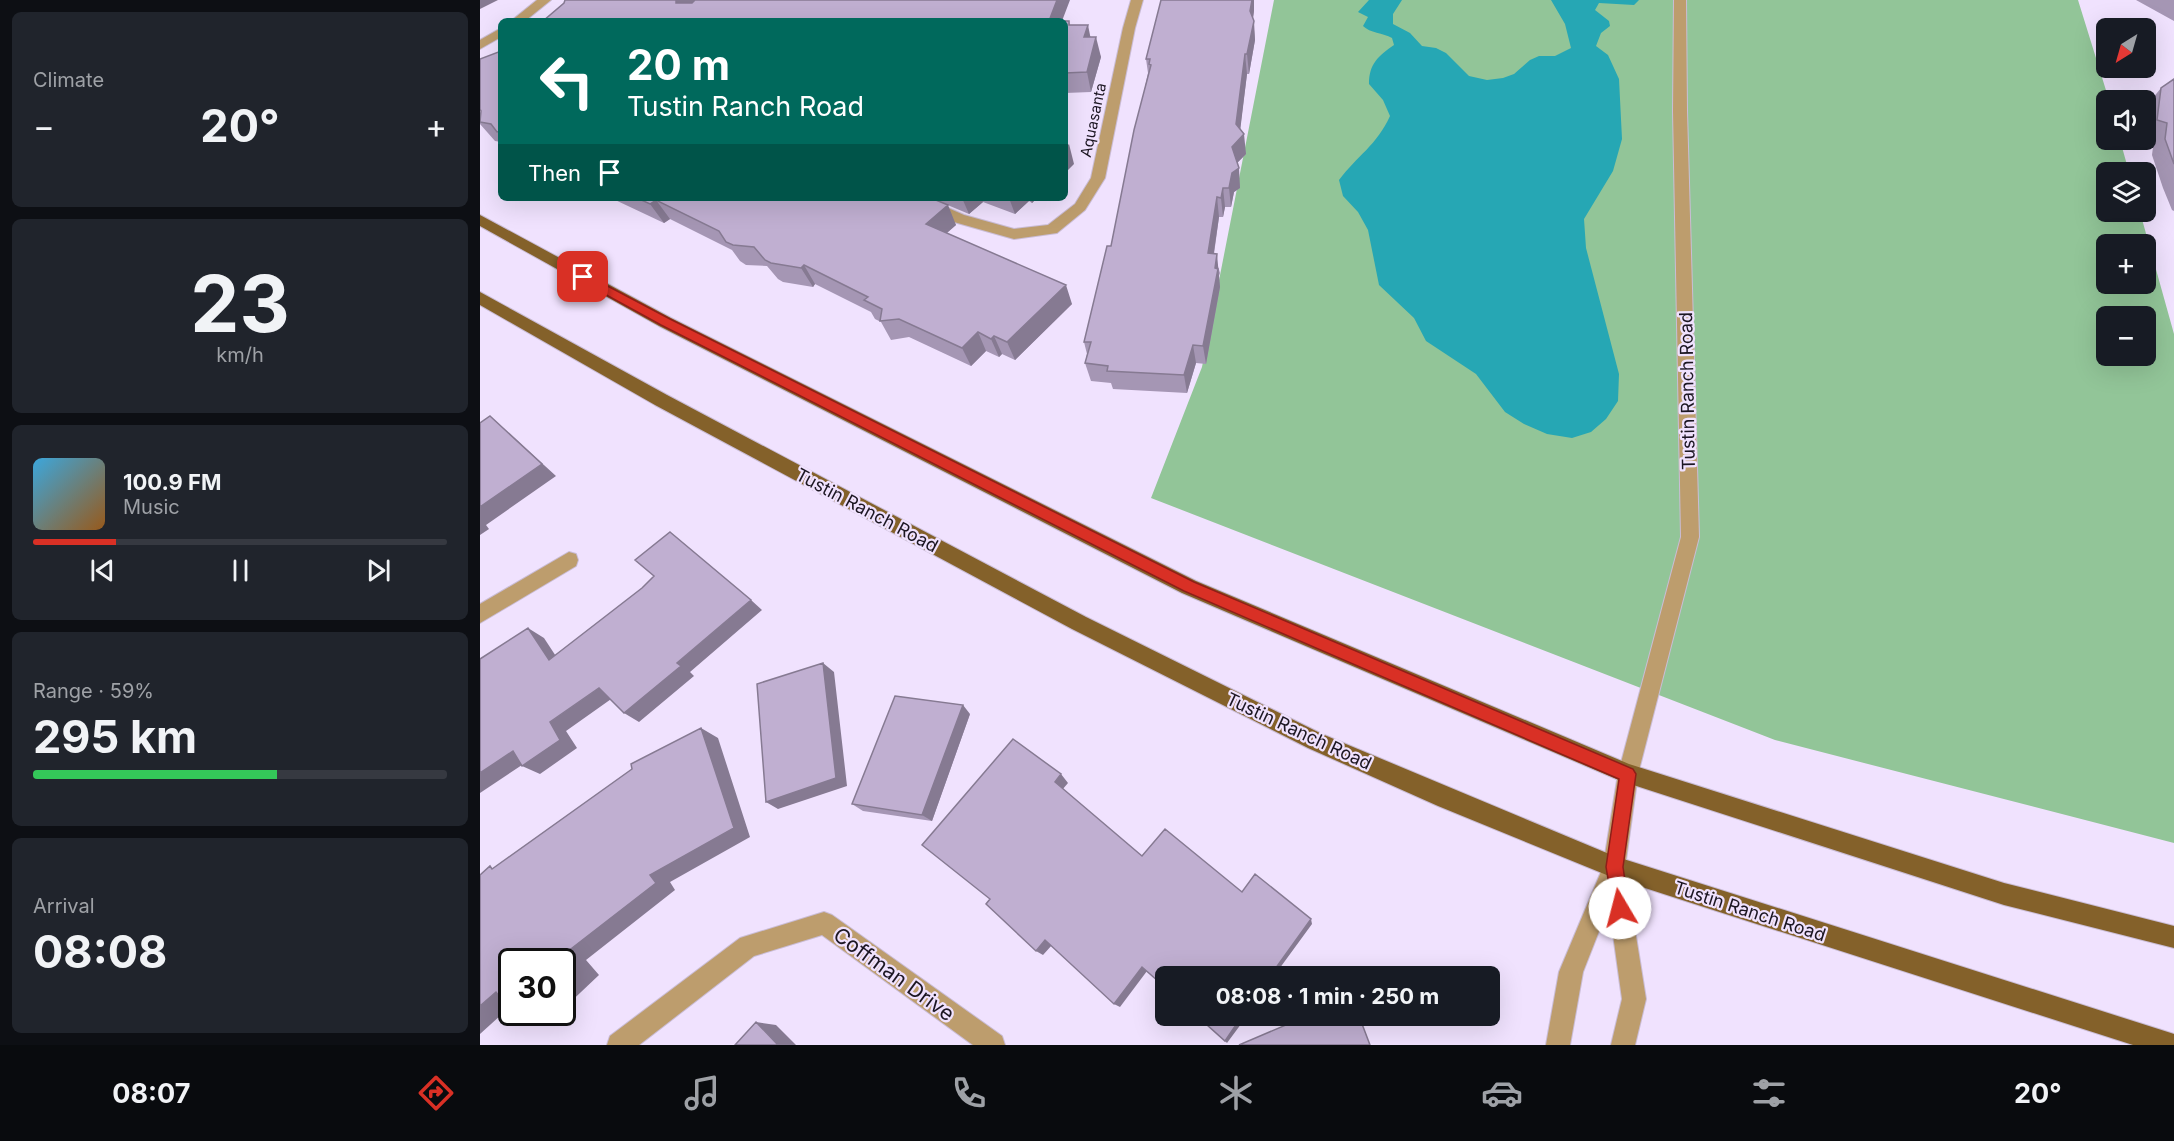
<!DOCTYPE html>
<html lang="en">
<head>
<meta charset="utf-8">
<style>
	body { margin:0; font-family:Inter,sans-serif; background:#20242c; color:#f1f3f6; height:100vh; display:flex; flex-direction:column; font-size:22px; white-space:nowrap }
	* { box-sizing:border-box; margin:0 }
	p { font-size:20px; color:#9ea1a6 }
	.icon { flex:none; width:33px; height:33px; fill:none; stroke:currentColor; stroke-width:2; stroke-linecap:round; stroke-linejoin:round }
	.map { position:relative; flex:1; overflow:hidden }
	.drawer { display:flex; flex-direction:column; gap:12px; padding:12px; background:#0d0f14; width:480px }
	.drawer>* { flex:none }
	.top-card { position:absolute; left:18px; top:18px; width:570px; height:183px; border-radius:9px; box-shadow:0 6px 24px #0002; background:#00695c; color:#fff; overflow:hidden }
	.needle { width:39px; rotate:217deg }
	.buttons { position:absolute; left:1616px; top:18px; display:grid; gap:12px }
	.buttons a { display:grid; place-items:center; width:60px; height:60px; border-radius:9px; background:#171b24; box-shadow:0 6px 24px #0002; font-size:30px }
	.speed { position:absolute; left:18px; top:948px; display:flex; gap:12px; font-size:30px; font-weight:700; text-align:center }
	.speed>* { display:grid; place-content:center; width:78px; height:78px; border-radius:50%; background:#171b24; box-shadow:0 6px 24px #0002; line-height:1 }
	.speed .limit { border:3px solid #111; border-radius:9px; background:#fff; color:#111 }
	.pin { position:absolute; display:grid; place-items:center; width:51px; height:51px; color:#fff; margin:-26px; border-radius:12px; box-shadow:0 3px 9px #0006 }
	.me { position:absolute; width:66px; margin:-33px; rotate:352deg; stroke-linejoin:round; filter:drop-shadow(0 0 4px #0008) }
	.turn { display:flex; align-items:center; gap:21px; height:126px; padding:0 30px; font-size:27px }
	.turn .icon { width:78px; height:78px; stroke-width:2.5 }
	.turn b { display:block; font-size:42px; line-height:51px }
	.then { display:flex; align-items:center; height:57px; padding:0 30px; background:#0003; gap:12px; font-size:22px }
	.big { font-size:45px; font-weight:700; line-height:1.1 }
	.drawer .card { flex:1; display:flex; flex-direction:column; justify-content:center; gap:9px; min-width:0; padding:0 21px; border-radius:9px; background:#20242c }
	.drawer .dial { align-items:center; gap:0 }
	.dial b { font-size:78px; line-height:1 }
	.song { display:flex; align-items:center; gap:18px }
	.cover { width:72px; height:72px; border-radius:9px; background:linear-gradient(135deg,hsl(200 70% 55%),hsl(30 70% 35%)) }
	.played { height:6px; border-radius:3px; background:linear-gradient(90deg,#d93025 20%,#363941 20%) }
	.keys { display:flex; justify-content:space-around; direction:ltr }
	.heat { display:flex; justify-content:space-between; align-items:center; font-size:33px; direction:ltr }
	.charge { height:9px; border-radius:4px; background:linear-gradient(90deg,#34c759 59%,#363941 0) }
	.trip { position:absolute; left:675px; top:966px; width:345px; height:60px; border-radius:9px; background:#171b24; box-shadow:0 6px 24px #0002; font-weight:700; line-height:60px; text-align:center }
	.tabs { display:flex; height:96px; justify-content:space-around; align-items:center; background:#090b0e; color:#9ea1a6 }
	.tabs .icon { width:42px; height:42px }
	.tabs .active { color:#d93025 }
	.tabs b { font-size:27px; color:#f1f3f6 }
	main { display:flex; flex:1; min-height:0 }
	.map>svg:first-child { display:block }
</style>
</head>
<body>
<main>
<section class="drawer">
<div class="card"><p>Climate</p>
<div class="heat"><a>−</a><b class="big">20°</b><a>+</a></div>
</div>
<div class="card dial"><b>23</b><p>km/h</p></div>
<div class="card">
<div class="song"><i class="cover"></i><div><b>100.9 FM</b><p>Music</p></div></div>
<div class="played"></div>
<div class="keys"><svg class="icon" aria-label="previous" viewBox="0 0 24 24"><path d="M18 5L8 12l10 7zM5 5v14"/></svg><svg class="icon" aria-label="pause" viewBox="0 0 24 24"><path d="M8 5v14M16 5v14"/></svg><svg class="icon" aria-label="next" viewBox="0 0 24 24"><path d="M6 5l10 7-10 7zM19 5v14"/></svg></div>
</div>
<div class="card"><p>Range · 59%</p><b class="big">295 km</b><div class="charge"></div></div>
<div class="card"><p>Arrival</p><b class="big">08:08</b></div>
</section>
<div class="map">
<svg width="1694" height="1045" viewBox="0 0 1694 1045">
	<rect width="100%" height="100%" fill="#f0e2fe"/>
	<path fill="#92c598" fill-rule="evenodd" d="M 794,0 L 1598,0 L 1629,100 L 1626,100 L 1626,140 L 1640,140 L 1649,172 L 1626,172 L 1626,212 L 1660,212 L 1694,334 L 1694,843 L 1295,740 L 671,498 L 722,367 ZM 1626,244 L 1665,244 L 1665,284 L 1626,284 ZM 1626,316 L 1665,316 L 1665,356 L 1626,356 Z"/>
	<path fill="#26a7b4" d="M 889,0 L 922,0 L 913,14 L 913,24 L 930,33 L 942,46 L 956,48 L 966,53 L 989,76 L 1007,80 L 1023,78 L 1034,74 L 1050,60 L 1059,56 L 1075,56 L 1091,48 L 1085,24 L 1071,0 L 1159,0 L 1154,5 L 1119,3 L 1115,10 L 1129,21 L 1130,26 L 1121,33 L 1116,46 L 1128,55 L 1139,79 L 1142,139 L 1133,171 L 1104,219 L 1106,248 L 1139,374 L 1138,401 L 1126,419 L 1111,432 L 1092,438 L 1067,434 L 1044,424 L 1025,412 L 996,374 L 946,341 L 934,318 L 899,285 L 888,230 L 878,212 L 863,196 L 859,180 C 877,156 897,145 910,116 L 903,100 L 889,84 C 889,64 898,56 914,45 L 912,38 C 903,33 890,33 883,26 L 888,17 L 878,12 Z"/>
	<g fill="none" stroke-linecap="round" stroke-linejoin="round">
		<g stroke="#cabdd6" stroke-width="2">
			<path id="minor" d="M 57,0 L 71,0 L 45,21 L 31,21 Z
				M 651,0 L 663,0 L 655,28 L 625,178 L 605,210 L 577,233 L 534,239 L 474,222 L 428,201 L 426,198 L 445,198 L 484,215 L 534,229 L 568,225 L 595,204 L 611,178 L 643,28 Z
				M 1194,0 L 1206,0 L 1207,111 L 1219,537 L 1158,774 L 1145,867 L 1166,999 L 1155,1045 L 1131,1045 L 1142,999 L 1129,906 L 1103,972 L 1090,1045 L 1066,1045 L 1079,972 L 1123,867 L 1138,774 L 1201,537 L 1193,111 Z
				M 21,28 L 21,37 L 0,49 L 0,40 Z
				M 89,552 L 96,554 L 98,560 L 96,566 L 0,623 L 0,604 Z
				M 344,912 L 352,915 L 522,1036 L 525,1045 L 493,1045 L 342,935 L 274,956 L 159,1045 L 127,1045 L 130,1036 L 260,938 Z"/>
		</g>
		<g stroke="#cabdd6" stroke-width="2">
			<path id="primary" d="M 0,215 L 191,318 L 716,581 L 1149,764 L 1524,883 L 1694,926 L 1694,948 L 1524,905 L 1141,781 L 702,593 L 179,326 L 0,226 Z
				M 0,292 L 187,395 L 606,617 L 842,734 L 1134,856 L 1691,1033 L 1694,1034 L 1694,1045 L 1653,1045 L 1134,878 L 958,806 L 828,748 L 592,629 L 175,405 L 0,305 Z"/>
		</g>
		<use href="#minor" fill="#bd9d6d" fill-rule="evenodd"/>
		<use href="#primary" fill="#84612a" fill-rule="evenodd"/>
	</g>
	<path fill="#a596b4" d="M 1656,0 L 1694,0 L 1694,21 Z
		M 774,11 L 773,19 L 775,40 L 769,74 L 767,74 L 760,129 L 766,154 L 757,163 L 760,188 L 754,192 L 751,207 L 745,207 L 743,217 L 739,217 L 734,254 L 740,273 L 739,276 L 740,287 L 726,364 L 716,363 L 707,393 L 633,389 L 631,383 L 611,381 L 605,363 L 607,354 L 604,342 L 631,246 L 668,73 L 666,59 Z
		M 585,21 L 589,21 L 590,25 L 611,37 L 621,57 L 611,92 L 585,93 Z
		M 21,51 L 21,142 L 15,141 L 0,124 L 0,114 Z
		M 1694,79 L 1694,211 L 1692,210 L 1683,188 L 1672,155 L 1674,139 L 1665,137 L 1665,126 L 1668,104 L 1681,88 Z
		M 131,198 L 557,198 L 552,203 L 549,201 L 535,214 L 503,202 L 489,214 L 458,201 L 476,225 L 467,233 L 592,304 L 535,360 L 522,354 L 519,357 L 506,351 L 491,366 L 429,337 L 411,340 L 401,322 L 395,319 L 391,312 L 335,284 L 333,287 L 303,282 L 298,279 L 287,266 L 266,265 L 260,261 L 252,250 L 190,219 L 184,223 Z
		M 490,714 L 452,821 L 383,811 L 372,804 Z"/>
	<path fill="#867a92" d="M 0,0 L 18,0 L 0,9 Z
		M 196,0 L 226,0 L 207,19 L 196,3 Z
		M 577,0 L 590,0 L 582,21 L 569,21 Z
		M 772,0 L 774,0 L 774,11 L 771,30 L 770,11 Z
		M 774,21 L 775,40 L 769,74 L 767,54 Z
		M 608,25 L 612,45 L 604,37 Z
		M 616,37 L 621,57 L 611,92 L 607,72 Z
		M 765,54 L 767,74 L 759,140 L 764,134 L 766,154 L 754,166 L 752,147 L 756,124 Z
		M 589,144 L 594,164 L 585,173 L 585,148 Z
		M 759,168 L 760,188 L 754,192 L 751,207 L 749,188 L 752,173 Z
		M 743,188 L 745,207 L 743,217 L 741,198 Z
		M 737,197 L 739,217 L 731,272 L 728,253 Z
		M 482,198 L 501,198 L 503,202 L 489,214 Z
		M 529,198 L 548,198 L 549,201 L 535,214 Z
		M 550,198 L 557,198 L 552,203 Z
		M 176,200 L 190,219 L 184,223 L 170,204 Z
		M 468,205 L 476,225 L 455,243 L 446,224 Z
		M 737,254 L 740,287 L 726,364 L 723,346 Z
		M 324,265 L 335,284 L 333,287 L 321,268 Z
		M 586,285 L 592,304 L 535,360 L 527,342 Z
		M 498,332 L 506,351 L 491,366 L 482,348 Z
		M 514,336 L 522,354 L 519,357 L 511,339 Z
		M 713,345 L 716,363 L 707,393 L 704,375 Z
		M 10,416 L 76,476 L 6,525 L 9,529 L 0,535 L 0,507 Z
		M 271,600 L 282,610 L 210,672 L 214,676 L 159,722 L 144,713 L 197,663 Z
		M 48,628 L 64,638 L 85,670 L 69,660 Z
		M 343,663 L 354,672 L 367,786 L 298,809 L 286,802 Z
		M 119,688 L 134,697 L 86,731 L 97,748 L 60,774 L 42,766 L 70,722 Z
		M 483,705 L 490,714 L 452,821 L 442,815 Z
		M 221,728 L 238,738 L 270,837 L 190,882 L 195,890 L 106,960 L 119,975 L 82,1010 L 83,955 L 170,875 Z
		M 33,751 L 51,759 L 0,793 L 0,773 Z
		M 581,774 L 588,783 L 582,790 L 575,782 Z
		M 831,919 L 832,924 L 794,976 L 790,976 Z
		M 565,940 L 572,945 L 563,955 L 556,951 Z
		M 662,967 L 667,971 L 640,1007 L 634,1004 Z
		M 16,992 L 32,1005 L 0,1034 L 0,1006 Z
		M 51,1012 L 79,1012 L 65,1026 L 40,1023 Z
		M 762,1016 L 767,1016 L 747,1043 L 745,1041 Z
		M 276,1022 L 296,1025 L 316,1045 L 298,1045 Z"/>
	<path fill="#c0afd1" stroke="#867a92" stroke-width="1.5" d="M 85,0 L 196,0 L 196,3 L 212,3 L 215,0 L 577,0 L 569,21 L 573,21 L 63,21 L 84,3 Z
		M 681,0 L 772,0 L 770,11 L 774,21 L 767,54 L 765,54 L 756,124 L 764,134 L 752,147 L 759,168 L 752,173 L 749,188 L 743,188 L 741,198 L 737,197 L 728,253 L 737,254 L 735,268 L 738,269 L 723,346 L 713,345 L 704,375 L 627,371 L 628,366 L 605,363 L 611,342 L 604,342 L 627,246 L 631,246 L 654,130 L 671,65 L 669,64 L 670,59 L 666,59 Z
		M 585,21 L 589,21 L 589,25 L 608,25 L 604,37 L 616,37 L 607,72 L 585,73 Z
		M 21,51 L 21,131 L 17,132 L 11,124 L 0,122 L 1,111 L 0,109 L 0,59 Z
		M 1694,79 L 1694,164 L 1685,139 L 1687,123 L 1677,120 L 1681,88 Z
		M 157,198 L 451,198 L 468,205 L 446,224 L 586,285 L 527,342 L 514,336 L 511,339 L 498,332 L 482,348 L 419,319 L 400,321 L 402,309 L 384,300 L 388,297 L 324,265 L 321,268 L 291,263 L 285,260 L 274,247 L 253,245 L 246,242 L 239,231 L 176,200 L 170,204 Z
		M 10,416 L 62,464 L 0,507 L 0,423 Z
		M 190,532 L 271,600 L 197,663 L 201,666 L 144,713 L 119,688 L 70,722 L 80,740 L 42,766 L 33,751 L 0,773 L 0,659 L 48,628 L 69,660 L 162,588 L 174,576 L 155,560 Z
		M 343,663 L 356,778 L 286,802 L 277,684 Z
		M 415,696 L 483,705 L 442,815 L 372,804 Z
		M 221,728 L 254,828 L 170,875 L 176,883 L 83,955 L 96,971 L 82,983 L 82,962 L 32,962 L 32,1012 L 51,1012 L 40,1023 L 16,992 L 0,1006 L 0,875 L 10,866 L 12,869 L 152,769 L 151,764 Z
		M 533,739 L 581,774 L 575,782 L 662,856 L 685,829 L 762,892 L 775,874 L 831,919 L 790,976 L 686,976 L 686,988 L 662,967 L 634,1004 L 565,940 L 556,951 L 506,904 L 510,899 L 442,845 Z
		M 717,1016 L 762,1016 L 745,1041 Z
		M 827,1016 L 879,1016 L 890,1045 L 759,1045 Z
		M 276,1022 L 298,1045 L 255,1045 Z"/>
	<path fill="#d93025" stroke="#8d1f18" stroke-width="1.5" d="M 103,273 L 190,319 L 714,582 L 1153,769 L 1156,774 L 1143,867 L 1149,908 L 1146,914 L 1140,917 L 1134,914 L 1126,867 L 1139,779 L 704,591 L 181,325 L 99,280 L 99,274 Z"/>
	<g text-anchor="middle" dominant-baseline="central" stroke-width="4.5" stroke-linejoin="round" paint-order="stroke">
		<g font-size="15" fill="#1c1622" stroke="#f0e2fe">
			<text transform="translate(613 120) rotate(-78)">Aquasanta</text>
		</g>
		<g font-size="18" fill="#1c1622" stroke="#f0e2fe">
			<text transform="translate(1207 391) rotate(-91)">Tustin Ranch Road</text>
			<text transform="translate(387 510) rotate(28)">Tustin Ranch Road</text>
			<text transform="translate(819 731) rotate(25)">Tustin Ranch Road</text>
			<text transform="translate(1270 911) rotate(18)">Tustin Ranch Road</text>
		</g>
		<g font-size="21" fill="#1c1622" stroke="#f0e2fe">
			<text transform="translate(414 974) rotate(36)">Coffman Drive</text>
		</g>
	</g>
</svg>
<div class="buttons">
<a><svg class="needle" viewBox="-14 -14 28 28"><path d="M0-13l5 13h-10z" fill="#e53935"/><path d="M0 13l5-13h-10z" fill="#9ea1a6"/></svg></a>
<a><svg class="icon" aria-label="sound" viewBox="0 0 24 24"><path d="M4 9h4l5-4v14l-5-4H4zM17 9q2 3 0 6"/></svg></a>
<a><svg class="icon" aria-label="layers" viewBox="0 0 24 24"><path d="M12 4l9 5-9 5-9-5zM3 14l9 5 9-5"/></svg></a>
<a>+</a>
<a>−</a>
</div>
<div class="speed"><div class="limit">30</div></div>
<div class="pin" style="left:103px;top:277px;background:#d93025"><svg class="icon" aria-label="arrive" viewBox="0 0 24 24"><path d="M6 21V4h12l-3 4 3 4H6"/></svg></div>
<svg class="me" style="left:1140px;top:908px" viewBox="-20 -20 40 40"><circle r="19" fill="#fff"/><path d="M0-13L10 11 0 6-10 11z" fill="#d93025"/></svg>
<div class="trip">08:08 · 1 min · 250 m</div>
<div class="top-card">
<div class="turn"><svg class="icon" aria-label="left" viewBox="0 0 24 24"><path d="M17 20v-9H6M10 6l-5 5 5 5"/></svg><div><b>20 m</b>Tustin Ranch Road</div></div>
<div class="then">Then<svg class="icon" aria-label="arrive" viewBox="0 0 24 24"><path d="M6 21V4h12l-3 4 3 4H6"/></svg></div>
</div>
</div>
</main>
<nav class="tabs">
<b>08:07</b>
<svg class="icon active" aria-label="directions" viewBox="0 0 24 24"><path d="M12 3l9 9-9 9-9-9zM9 14v-3h6M13 9l2 2-2 2"/></svg>
<svg class="icon" aria-label="music" viewBox="0 0 24 24"><path d="M9 18V5l10-2v13"/><circle cx="6" cy="18" r="3"/><circle cx="16" cy="16" r="3"/></svg>
<svg class="icon" aria-label="phone" viewBox="0 0 24 24"><path d="M5 4h4l2 5-3 2q2 4 5 5l2-3 5 2v4C11 20 4 13 5 4z"/></svg>
<svg class="icon" aria-label="climate" viewBox="0 0 24 24"><path d="M12 3v18M4 7l16 10M4 17L20 7"/></svg>
<svg class="icon" aria-label="car" viewBox="0 0 24 24"><path d="M5 17H2v-5l4-1 3-4h7l3 4 3 1v5h-3M9 17h6M6 11h13"/><circle cx="7" cy="17" r="2"/><circle cx="17" cy="17" r="2"/></svg>
<svg class="icon" aria-label="filters" viewBox="0 0 24 24"><path d="M4 7h16M4 17h16"/><circle cx="9" cy="7" r="2"/><circle cx="15" cy="17" r="2"/></svg>
<b>20°</b>
</nav>
</body>
</html>
